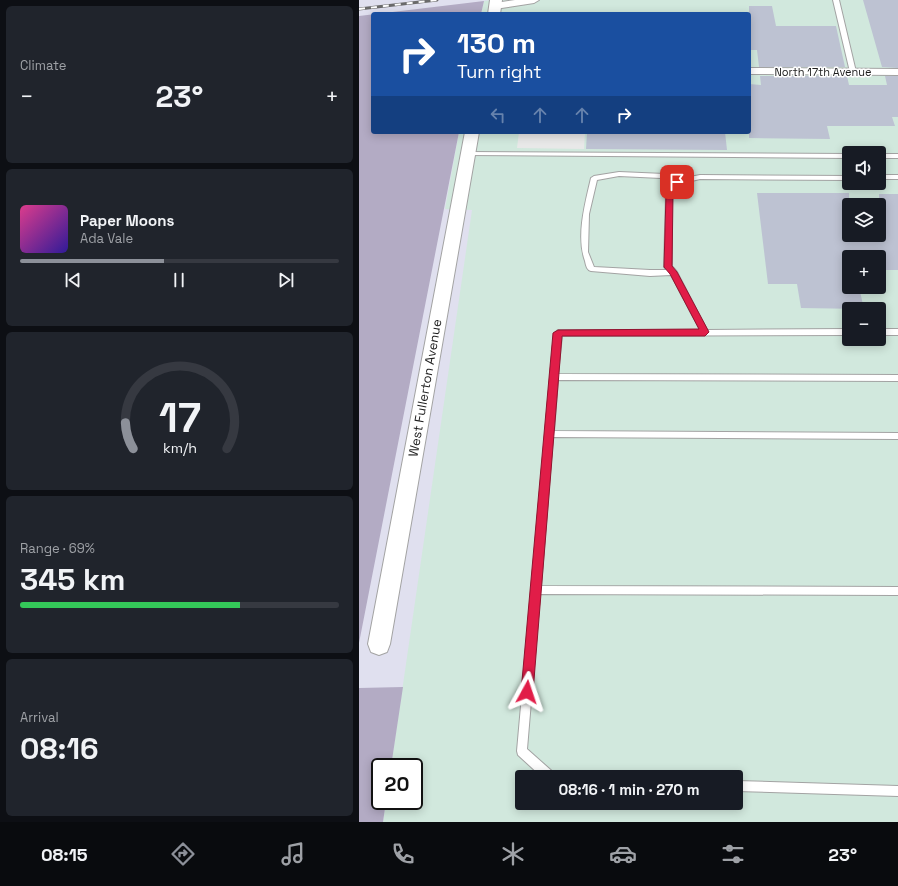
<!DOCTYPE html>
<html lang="en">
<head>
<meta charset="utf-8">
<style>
	body { margin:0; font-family:"Space Grotesk",sans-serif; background:#20242c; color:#f1f3f6; height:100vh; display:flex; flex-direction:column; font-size:15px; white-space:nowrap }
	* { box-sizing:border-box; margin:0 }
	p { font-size:13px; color:#9ea1a6 }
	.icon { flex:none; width:22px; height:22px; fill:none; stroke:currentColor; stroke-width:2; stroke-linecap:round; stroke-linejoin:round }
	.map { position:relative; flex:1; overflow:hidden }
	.details { display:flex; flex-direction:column; gap:6px; padding:6px; background:#0d0f14; width:359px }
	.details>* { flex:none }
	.top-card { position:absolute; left:12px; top:12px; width:380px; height:122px; border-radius:4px; box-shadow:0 2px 10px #0003; background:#1a4fa0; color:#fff; overflow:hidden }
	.buttons { position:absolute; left:483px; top:146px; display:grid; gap:8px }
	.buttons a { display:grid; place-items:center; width:44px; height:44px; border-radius:4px; background:#171b24; box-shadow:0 2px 10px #0003; font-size:20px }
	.speed { position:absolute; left:12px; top:758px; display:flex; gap:8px; font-size:20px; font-weight:700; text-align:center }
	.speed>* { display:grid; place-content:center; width:52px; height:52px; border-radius:50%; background:#171b24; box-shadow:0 2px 10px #0003; line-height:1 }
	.speed .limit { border:2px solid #111; border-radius:6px; background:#fff; color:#111 }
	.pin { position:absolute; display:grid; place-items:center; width:34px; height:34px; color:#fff; margin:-17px; border-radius:8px; box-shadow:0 2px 6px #0006 }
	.me { position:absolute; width:44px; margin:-22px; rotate:5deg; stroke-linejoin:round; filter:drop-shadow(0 0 3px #0008) }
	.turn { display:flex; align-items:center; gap:14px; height:84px; padding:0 20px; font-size:18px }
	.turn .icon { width:52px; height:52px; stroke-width:2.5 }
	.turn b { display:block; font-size:28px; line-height:34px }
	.lanes { display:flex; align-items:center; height:38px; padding:0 20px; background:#0003; justify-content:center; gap:20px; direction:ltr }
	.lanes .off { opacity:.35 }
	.big { font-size:30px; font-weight:700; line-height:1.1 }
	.details .card { flex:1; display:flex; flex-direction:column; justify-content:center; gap:6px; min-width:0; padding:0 14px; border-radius:6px; background:#20242c }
	.details .dial { align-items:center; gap:0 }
	.dial svg { height:104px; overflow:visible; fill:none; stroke:#363941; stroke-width:7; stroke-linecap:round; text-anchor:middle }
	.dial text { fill:#f1f3f6; stroke:none }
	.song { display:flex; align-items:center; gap:12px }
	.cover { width:48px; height:48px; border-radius:6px; background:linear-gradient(135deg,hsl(330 70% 55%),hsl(250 70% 35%)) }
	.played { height:4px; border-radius:2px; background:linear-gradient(90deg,#8c9099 45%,#363941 45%) }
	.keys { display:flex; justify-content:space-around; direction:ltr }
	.heat { display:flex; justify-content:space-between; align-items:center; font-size:22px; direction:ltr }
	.charge { height:6px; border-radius:3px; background:linear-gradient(90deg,#34c759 69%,#363941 0) }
	.trip { position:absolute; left:156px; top:770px; width:228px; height:40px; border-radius:4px; background:#171b24; box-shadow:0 2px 10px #0003; font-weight:700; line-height:40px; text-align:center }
	.menu { display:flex; height:64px; justify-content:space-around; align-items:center; background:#090b0e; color:#9ea1a6 }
	.menu .icon { width:28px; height:28px }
	.menu .selected { color:#8c9099 }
	.menu b { font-size:18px; color:#f1f3f6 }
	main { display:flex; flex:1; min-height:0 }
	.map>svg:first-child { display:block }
</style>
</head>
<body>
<main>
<section class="details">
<div class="card"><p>Climate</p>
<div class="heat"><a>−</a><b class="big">23°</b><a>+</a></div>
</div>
<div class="card">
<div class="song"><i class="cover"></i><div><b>Paper Moons</b><p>Ada Vale</p></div></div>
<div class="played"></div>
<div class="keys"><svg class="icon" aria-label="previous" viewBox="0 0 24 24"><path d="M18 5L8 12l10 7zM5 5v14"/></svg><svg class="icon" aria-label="pause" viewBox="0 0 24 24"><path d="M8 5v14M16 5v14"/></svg><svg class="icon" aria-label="next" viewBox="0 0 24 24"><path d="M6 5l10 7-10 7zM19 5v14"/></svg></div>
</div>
<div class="card dial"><svg viewBox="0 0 100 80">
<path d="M14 69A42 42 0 1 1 86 69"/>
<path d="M14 69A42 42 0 0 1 8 49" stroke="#8c9099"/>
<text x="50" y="56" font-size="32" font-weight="700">17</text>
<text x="50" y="72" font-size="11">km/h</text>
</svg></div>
<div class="card"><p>Range · 69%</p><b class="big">345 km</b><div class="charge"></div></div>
<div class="card"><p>Arrival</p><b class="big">08:16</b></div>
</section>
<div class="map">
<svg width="539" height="822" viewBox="0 0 539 822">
	<rect width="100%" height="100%" fill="#e0e0ef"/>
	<path fill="#d1e8dd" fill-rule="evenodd" d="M 132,0 L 539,0 L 539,822 L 24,822 L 27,801 L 55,801 L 55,767 L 32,767 L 113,210 L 86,209 L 100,132 L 390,132 L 390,14 L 122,14 L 125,1 ZM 490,153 L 520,153 L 520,183 L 490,183 ZM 490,205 L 520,205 L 520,235 L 490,235 ZM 490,257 L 520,257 L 520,287 L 490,287 ZM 490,309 L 520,309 L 520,339 L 490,339 ZM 163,777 L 377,777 L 377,803 L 163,803 Z"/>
	<path fill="#b3abc4" d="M 125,1 L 122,14 L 14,14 L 14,132 L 100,132 L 0,643 L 0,16 Z
		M 44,687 L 32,767 L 21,767 L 21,801 L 27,801 L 24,822 L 0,822 L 0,688 Z"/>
	<path fill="#e8e8e8" d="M 160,132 L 226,132 L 225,149 L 158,148 Z"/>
	<path fill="#bdc2d2" d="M 504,0 L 539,0 L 539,68 L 523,67 Z
		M 390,6 L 413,6 L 417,26 L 477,26 L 486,67 L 400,67 L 398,50 L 390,50 Z
		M 401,76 L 488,76 L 490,85 L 528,85 L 526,76 L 539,76 L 539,117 L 533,117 L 536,126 L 468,126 L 471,139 L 390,138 L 390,84 L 402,85 Z
		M 228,132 L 366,132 L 368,150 L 227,149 Z
		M 398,193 L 490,193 L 490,235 L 520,235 L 520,194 L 539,194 L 539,270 L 520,270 L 520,257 L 490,257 L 490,287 L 500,287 L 505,309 L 442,308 L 438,284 L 409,284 Z"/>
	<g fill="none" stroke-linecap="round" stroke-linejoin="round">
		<g stroke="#a3a3a3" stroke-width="2">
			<path id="service" d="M 474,0 L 480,0 L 497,72 L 496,73 L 491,72 Z
				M 109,152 L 490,154 L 490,158 L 107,155 L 107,153 Z
				M 520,154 L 539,154 L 539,158 L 520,158 Z
				M 260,172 L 328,175 L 331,177 L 341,175 L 490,176 L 490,180 L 341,179 L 320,184 L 313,194 L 313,266 L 318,272 L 348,330 L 490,329 L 490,335 L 203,336 L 199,374 L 539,375 L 539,381 L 199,380 L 195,431 L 539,433 L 539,439 L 194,437 L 182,586 L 539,587 L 539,595 L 181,594 L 168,749 L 195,773 L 196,777 L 183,777 L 159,755 L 158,751 L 195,333 L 199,330 L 341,330 L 312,275 L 291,276 L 232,271 C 228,270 227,266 226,261 C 217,236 226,204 232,178 L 235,176 ZM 260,176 L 323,179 L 316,181 L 307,194 L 305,267 L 308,270 L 291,270 L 235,267 L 229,252 L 230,214 L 238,180 Z
				M 520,175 L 539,175 L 539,179 L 520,179 Z
				M 520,329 L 539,329 L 539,335 L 520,335 Z
				M 377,781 L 539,786 L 539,796 L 377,791 Z"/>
		</g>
		<g stroke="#a3a3a3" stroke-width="2">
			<path id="minor" d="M 156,0 L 180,0 L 175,3 L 136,9 L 131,6 L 136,3 Z
				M 390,68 L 539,69 L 539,75 L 390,74 Z"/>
		</g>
		<g stroke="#a3a3a3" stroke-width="2">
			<path id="tertiary" d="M 131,0 L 143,0 L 141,14 L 129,14 Z
				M 106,132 L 120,132 L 31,644 L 28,652 L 20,655 L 12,652 L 9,644 Z"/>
		</g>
		<use href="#service" fill="#fff" fill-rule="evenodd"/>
		<use href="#minor" fill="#fff" fill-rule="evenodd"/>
		<use href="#tertiary" fill="#fff" fill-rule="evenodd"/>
		<g stroke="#6a6a6a" stroke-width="3">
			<path id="rail" d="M 0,9 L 78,0"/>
		</g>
		<use href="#rail" stroke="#fff" stroke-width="2" stroke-dasharray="6" stroke-linecap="butt"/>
	</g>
	<path fill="#e11d48" stroke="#92132f" d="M 318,179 L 322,182 L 314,194 L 313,266 L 318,272 L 350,332 L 346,336 L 203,336 L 174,692 L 172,696 L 168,698 L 164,696 L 162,692 L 194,333 L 199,330 L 340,329 L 311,274 L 305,267 L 307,194 L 316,180 Z"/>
	<g text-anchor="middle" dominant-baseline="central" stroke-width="3" stroke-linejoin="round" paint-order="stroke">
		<g font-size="11" fill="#1c1c1c" stroke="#fff">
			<text x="464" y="72">North 17th Avenue</text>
		</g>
		<g font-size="13" fill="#1c1c1c" stroke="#fff">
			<text transform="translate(66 388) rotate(-80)">West Fullerton Avenue</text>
		</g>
	</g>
</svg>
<div class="buttons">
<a><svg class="icon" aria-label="sound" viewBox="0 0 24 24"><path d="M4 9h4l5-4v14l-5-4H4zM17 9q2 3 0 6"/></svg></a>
<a><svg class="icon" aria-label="layers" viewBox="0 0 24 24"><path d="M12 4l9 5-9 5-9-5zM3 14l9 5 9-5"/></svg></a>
<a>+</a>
<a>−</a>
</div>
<div class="speed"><div class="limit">20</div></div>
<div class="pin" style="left:318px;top:182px;background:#d93025"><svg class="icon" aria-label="arrive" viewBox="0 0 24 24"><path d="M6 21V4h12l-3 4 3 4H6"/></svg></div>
<svg class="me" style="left:168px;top:692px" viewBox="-20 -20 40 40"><path d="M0-17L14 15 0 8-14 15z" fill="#e11d48" stroke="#fff" stroke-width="4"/></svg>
<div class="trip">08:16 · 1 min · 270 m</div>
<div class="top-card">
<div class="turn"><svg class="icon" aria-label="right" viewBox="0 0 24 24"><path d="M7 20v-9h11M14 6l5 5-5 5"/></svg><div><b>130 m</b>Turn right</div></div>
<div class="lanes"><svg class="icon off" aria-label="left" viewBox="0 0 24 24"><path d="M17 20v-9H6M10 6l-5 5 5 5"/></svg><svg class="icon off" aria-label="ahead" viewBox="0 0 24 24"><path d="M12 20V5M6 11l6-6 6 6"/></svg><svg class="icon off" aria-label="ahead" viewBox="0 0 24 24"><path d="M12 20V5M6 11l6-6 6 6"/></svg><svg class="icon" aria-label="right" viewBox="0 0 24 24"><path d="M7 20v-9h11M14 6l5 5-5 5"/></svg></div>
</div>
</div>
</main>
<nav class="menu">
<b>08:15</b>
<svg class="icon selected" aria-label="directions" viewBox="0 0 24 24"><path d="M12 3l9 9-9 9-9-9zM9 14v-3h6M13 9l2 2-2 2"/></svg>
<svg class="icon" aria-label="music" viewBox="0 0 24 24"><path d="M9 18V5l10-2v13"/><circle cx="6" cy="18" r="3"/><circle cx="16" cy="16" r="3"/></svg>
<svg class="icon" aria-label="phone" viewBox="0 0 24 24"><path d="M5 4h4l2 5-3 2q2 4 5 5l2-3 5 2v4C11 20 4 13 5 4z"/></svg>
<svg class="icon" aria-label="climate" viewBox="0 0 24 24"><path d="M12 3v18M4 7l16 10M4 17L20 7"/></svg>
<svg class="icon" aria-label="car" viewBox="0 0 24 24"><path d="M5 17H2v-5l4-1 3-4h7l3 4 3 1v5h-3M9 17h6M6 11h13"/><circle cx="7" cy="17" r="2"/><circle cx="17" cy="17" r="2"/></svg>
<svg class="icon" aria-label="filters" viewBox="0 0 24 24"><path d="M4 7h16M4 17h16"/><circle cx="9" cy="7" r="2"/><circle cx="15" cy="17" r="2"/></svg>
<b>23°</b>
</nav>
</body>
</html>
